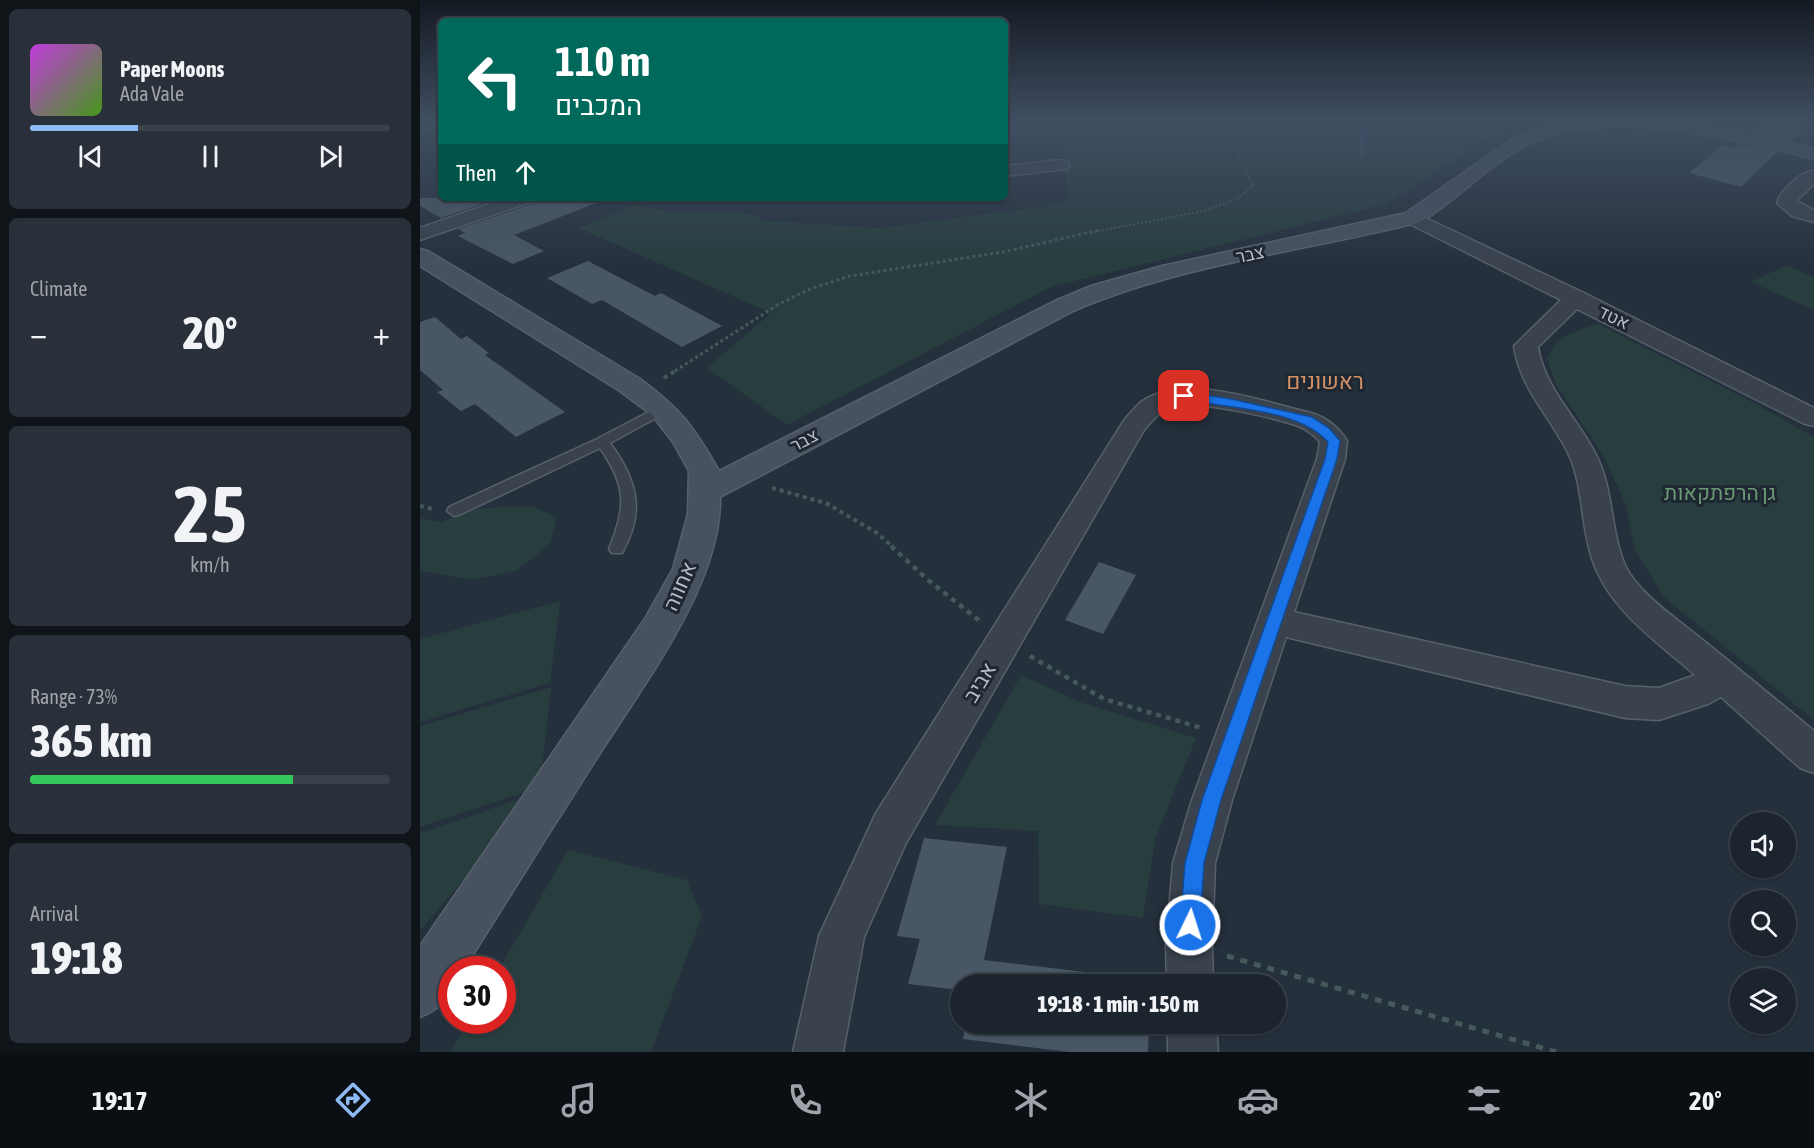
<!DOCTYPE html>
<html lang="en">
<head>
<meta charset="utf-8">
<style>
	body { margin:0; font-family:"Asap Condensed",Heebo,sans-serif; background:#29303a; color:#f1f3f6; height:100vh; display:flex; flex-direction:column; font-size:22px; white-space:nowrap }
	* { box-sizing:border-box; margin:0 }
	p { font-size:20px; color:#a0a4aa }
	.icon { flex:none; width:33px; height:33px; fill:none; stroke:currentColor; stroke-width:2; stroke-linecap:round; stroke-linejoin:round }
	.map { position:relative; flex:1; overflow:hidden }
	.drawer { display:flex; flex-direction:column; gap:9px; padding:9px; background:#0f1419; width:420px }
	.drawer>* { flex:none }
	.hud { position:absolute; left:18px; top:18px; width:570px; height:183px; border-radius:9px; box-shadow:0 2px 4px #0004,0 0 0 2px #3a414a; background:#00695c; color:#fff; overflow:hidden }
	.tools { position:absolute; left:1310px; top:812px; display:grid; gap:12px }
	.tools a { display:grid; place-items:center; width:66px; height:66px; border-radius:50%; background:#1c242e; box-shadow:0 2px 4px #0004,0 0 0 2px #3a414a; font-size:30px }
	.speed { position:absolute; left:18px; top:956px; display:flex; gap:12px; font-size:30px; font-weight:700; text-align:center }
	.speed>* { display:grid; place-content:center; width:78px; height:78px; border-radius:50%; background:#1c242e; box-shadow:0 2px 4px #0004,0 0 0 2px #3a414a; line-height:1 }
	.speed .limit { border:9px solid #d22; background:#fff; color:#111 }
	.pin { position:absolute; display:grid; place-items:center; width:51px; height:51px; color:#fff; margin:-26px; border-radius:12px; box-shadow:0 3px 9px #0006 }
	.me { position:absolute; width:66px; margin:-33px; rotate:4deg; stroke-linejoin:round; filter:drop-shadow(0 0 4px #0008) }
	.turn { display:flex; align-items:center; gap:21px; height:126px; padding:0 18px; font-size:27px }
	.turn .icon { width:78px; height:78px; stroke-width:2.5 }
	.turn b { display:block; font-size:42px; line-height:51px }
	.then { display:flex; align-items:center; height:57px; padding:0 18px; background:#0003; gap:12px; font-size:22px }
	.big { font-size:45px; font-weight:800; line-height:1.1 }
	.drawer .card { flex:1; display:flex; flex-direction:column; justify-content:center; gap:9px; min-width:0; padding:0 21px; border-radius:9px; background:#29303a }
	.drawer .dial { align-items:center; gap:0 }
	.dial b { font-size:78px; line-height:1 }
	.song { display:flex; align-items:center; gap:18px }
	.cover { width:72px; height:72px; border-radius:9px; background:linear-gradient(135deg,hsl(290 70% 55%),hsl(100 70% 35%)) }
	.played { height:6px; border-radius:3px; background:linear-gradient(90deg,#8dbaf5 30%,#3a414a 30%) }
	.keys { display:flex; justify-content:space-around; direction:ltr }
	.heat { display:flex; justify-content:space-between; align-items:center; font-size:33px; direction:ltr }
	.charge { height:9px; border-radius:4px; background:linear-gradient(90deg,#34c759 73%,#3a414a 0) }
	.trip { position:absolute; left:530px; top:974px; width:336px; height:60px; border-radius:30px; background:#1c242e; box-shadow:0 2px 4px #0004,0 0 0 2px #3a414a; font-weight:800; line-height:60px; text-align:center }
	.tab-bar { display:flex; height:96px; justify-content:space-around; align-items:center; background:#0b0e12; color:#a0a4aa }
	.tab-bar .icon { width:42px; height:42px }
	.tab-bar .on { color:#8dbaf5 }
	.tab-bar b { font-size:27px; color:#f1f3f6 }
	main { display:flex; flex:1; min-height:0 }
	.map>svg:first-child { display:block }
</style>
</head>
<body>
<main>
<section class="drawer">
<div class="card">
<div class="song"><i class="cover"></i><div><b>Paper Moons</b><p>Ada Vale</p></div></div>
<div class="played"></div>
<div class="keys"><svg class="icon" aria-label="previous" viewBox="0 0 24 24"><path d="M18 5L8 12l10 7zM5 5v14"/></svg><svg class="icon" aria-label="pause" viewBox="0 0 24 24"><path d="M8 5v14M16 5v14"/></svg><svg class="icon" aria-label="next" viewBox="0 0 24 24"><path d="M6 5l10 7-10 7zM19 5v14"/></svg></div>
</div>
<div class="card"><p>Climate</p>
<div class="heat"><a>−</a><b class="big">20°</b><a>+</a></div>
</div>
<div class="card dial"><b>25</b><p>km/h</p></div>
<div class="card"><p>Range · 73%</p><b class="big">365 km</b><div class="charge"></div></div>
<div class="card"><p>Arrival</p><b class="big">19:18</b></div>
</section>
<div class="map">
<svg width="1394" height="1052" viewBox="0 0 1394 1052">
	<rect width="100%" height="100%" fill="#25303d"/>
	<path fill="#273d3e" d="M 585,121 L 1106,121 L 1090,124 L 966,204 L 631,287 L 367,425 L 287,368 L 351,313 L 159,228 L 214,205 L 259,213 L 316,211 L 341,217 L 340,220 L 457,228 L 627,206 L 649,199 L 639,134 L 585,137 Z
		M 1367,265 L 1394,277 L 1394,310 L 1331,282 Z
		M 1178,324 L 1336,404 L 1394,437 L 1394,720 L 1244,597 L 1215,550 L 1206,505 L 1183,455 L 1135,383 L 1127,358 C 1139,334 1154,332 1178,324 Z
		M 85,506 L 114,507 L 137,518 L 130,544 L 96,571 L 53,580 L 0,571 L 0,518 L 21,522 L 56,509 Z
		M 140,601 L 130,683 L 0,722 L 0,639 Z
		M 601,675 L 660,702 L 776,738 L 735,840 L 723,918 L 619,904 L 618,831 L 515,825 Z
		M 131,687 L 120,787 L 0,827 L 0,726 Z
		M 117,793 L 0,931 L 0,833 Z
		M 148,850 L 267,880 L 282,916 L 231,1052 L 30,1052 L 49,1020 L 82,1020 L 82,969 L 79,969 Z"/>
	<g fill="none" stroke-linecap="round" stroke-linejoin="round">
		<path stroke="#394d64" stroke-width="5" d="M 941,155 L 944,121"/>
	</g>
	<path fill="#495663" d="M 1343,121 L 1391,121 L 1370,141 L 1332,131 Z
		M 1319,144 L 1357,152 L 1321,187 L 1269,173 L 1303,145 L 1315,148 Z
		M 0,198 L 79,198 L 21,218 L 0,206 Z
		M 115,198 L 184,198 L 184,200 L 94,235 L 124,251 L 93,264 L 38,236 L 45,233 L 38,229 L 111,204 Z
		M 168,261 L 235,296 L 241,293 L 302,326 L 262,347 L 182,300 L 172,304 L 127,278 Z
		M 15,317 L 41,339 L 47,336 L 69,353 L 65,355 L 145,412 L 96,437 L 55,404 L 41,411 L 17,392 L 23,390 L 0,370 L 0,322 Z
		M 679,562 L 716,575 L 683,634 L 645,620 Z
		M 504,838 L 587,847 L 564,960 L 732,980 L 732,984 L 540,984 L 540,990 L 488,984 L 500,939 L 477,936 Z
		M 546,1023 L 729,1023 L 728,1052 L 649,1052 L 543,1039 Z"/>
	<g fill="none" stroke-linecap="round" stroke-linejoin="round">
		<g stroke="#57606b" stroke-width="3">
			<path id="lane" d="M 242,405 L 247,406 L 248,409 L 247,412 L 190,443 C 217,480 226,511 202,553 L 192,553 L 189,549 C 206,506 207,487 180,448 L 39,515 L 34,516 L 27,511 L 29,507 L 177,439 Z"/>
		</g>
		<g stroke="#57606b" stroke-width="3">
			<path id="street" d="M 4,121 L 21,121 L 21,126 L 0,132 L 0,122 Z
				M 641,160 L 647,161 L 649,165 L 647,169 L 585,176 L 585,166 Z
				M 1394,170 L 1394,184 L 1376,201 L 1394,210 L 1394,222 L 1372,216 L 1357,203 C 1361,189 1380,173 1394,170 Z
				M 86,198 L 113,198 L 110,202 L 0,240 L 0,228 Z
				M 993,212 L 1164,293 L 1394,408 L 1394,426 L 1385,424 L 1157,309 L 1118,347 C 1125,390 1158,418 1176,455 C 1194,490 1190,530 1205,565 C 1218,594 1260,621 1284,641 C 1321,671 1358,701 1394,731 L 1394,773 L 1380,768 L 1301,697 L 1288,704 L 1239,720 L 1205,718 L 866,637 L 812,800 L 795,863 L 792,945 L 793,984 L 747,984 L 746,945 L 753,863 L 772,800 L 897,459 L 900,442 C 895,436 886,429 878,426 C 856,418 773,399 753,406 C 740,410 733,420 724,430 L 486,843 L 444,937 L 423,1052 L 373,1052 L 399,936 L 456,813 L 705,419 C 711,413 717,404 724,400 C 767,374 842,401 887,412 C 904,416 918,426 927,441 L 925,459 L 874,612 L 1205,686 L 1239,688 L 1275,675 C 1234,639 1182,605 1169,548 C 1161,517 1162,484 1149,455 C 1131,417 1100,389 1094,346 L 1141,300 L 986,222 L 984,218 L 986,214 Z
				M 748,1023 L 796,1023 L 798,1052 L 748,1052 Z"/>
		</g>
		<g stroke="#57606b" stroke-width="3">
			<path id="secondary" d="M 1150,121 L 1257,121 L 1326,132 L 1394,149 L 1394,159 C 1311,139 1188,105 1107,145 C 1068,164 1038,200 1000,222 C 885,251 762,264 653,311 L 300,497 C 302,585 220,689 175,761 C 131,830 87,900 44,969 L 32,969 C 32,997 26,1006 0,1017 L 0,946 L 226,617 L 253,569 L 268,514 L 269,471 L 253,442 L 232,415 L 200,391 L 0,266 L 0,249 L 8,251 L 220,379 C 261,409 274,427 299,471 L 635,301 L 671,286 L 742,266 L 986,213 L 1095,137 L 1125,126 Z"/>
		</g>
		<path stroke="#45595b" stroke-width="2" stroke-dasharray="2 2" stroke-linecap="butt" d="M 674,232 L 783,211 L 819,198 L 833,185 L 808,134 L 829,121"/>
		<path stroke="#45595b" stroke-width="3" stroke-dasharray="3 3" stroke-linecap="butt" d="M 255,371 L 359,304 L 390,289 L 430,276 L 583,252 L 680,230"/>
		<path stroke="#45595b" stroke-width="4" stroke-dasharray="4 4" stroke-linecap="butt" d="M 244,378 L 257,370
			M 352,488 L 406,503 L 457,533 L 473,547
			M 0,506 L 13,509"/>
		<path stroke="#45595b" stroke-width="4.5" stroke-dasharray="5 5" stroke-linecap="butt" d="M 471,546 L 508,580 L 560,621
			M 610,656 L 684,699 L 782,728"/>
		<path stroke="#45595b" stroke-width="5" stroke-dasharray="7 7" stroke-linecap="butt" d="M 807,956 L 1136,1052"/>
		<use href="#lane" fill="#39424d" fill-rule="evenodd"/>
		<use href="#street" fill="#39424d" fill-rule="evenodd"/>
		<use href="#secondary" fill="#475160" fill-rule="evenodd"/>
	</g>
	<linearGradient id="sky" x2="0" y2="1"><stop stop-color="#141a22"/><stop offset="0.45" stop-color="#404e62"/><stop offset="1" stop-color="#404e62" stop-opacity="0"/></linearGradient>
	<rect width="1394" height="268" fill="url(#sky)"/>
	<path fill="#1a73e8" stroke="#114b97" stroke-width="1.5" d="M 764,392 L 811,399 L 892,417 L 909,428 L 920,441 L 917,459 L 801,800 L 784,863 L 780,925 L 777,932 L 770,935 L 763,932 L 760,925 L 765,863 L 782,800 L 905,459 L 908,442 C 877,407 803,409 760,398 L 758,396 Z"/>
	<g text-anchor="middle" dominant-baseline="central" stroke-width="6" stroke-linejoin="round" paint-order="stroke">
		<g font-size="18" fill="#b5bdc8" stroke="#1e2732">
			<text transform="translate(830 254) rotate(-12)">צבר</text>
			<text transform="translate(1194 317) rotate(26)">אטד</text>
			<text transform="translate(384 440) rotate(-27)">צבר</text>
		</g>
		<g font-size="21" fill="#6c9975" stroke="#1e2732">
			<text x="1300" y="492">גן הרפתקאות</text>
		</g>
		<g font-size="21" fill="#b5bdc8" stroke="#1e2732">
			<text transform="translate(259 586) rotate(-66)">אחווה</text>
			<text transform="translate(559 682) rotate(-59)">אביב</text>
		</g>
		<g font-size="22" fill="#d29167" stroke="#1e2732">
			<text x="905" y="381">ראשונים</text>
		</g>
	</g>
</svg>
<div class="tools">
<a><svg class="icon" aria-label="sound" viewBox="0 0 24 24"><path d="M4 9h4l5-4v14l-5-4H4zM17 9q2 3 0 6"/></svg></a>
<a><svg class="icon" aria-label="search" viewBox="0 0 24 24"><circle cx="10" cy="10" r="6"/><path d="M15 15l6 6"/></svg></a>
<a><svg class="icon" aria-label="layers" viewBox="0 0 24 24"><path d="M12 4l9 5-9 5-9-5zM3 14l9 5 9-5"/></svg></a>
</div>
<div class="speed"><div class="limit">30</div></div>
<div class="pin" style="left:764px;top:396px;background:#d93025"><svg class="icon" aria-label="arrive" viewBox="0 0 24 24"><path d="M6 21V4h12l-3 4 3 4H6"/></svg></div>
<svg class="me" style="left:770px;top:925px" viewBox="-20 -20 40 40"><circle r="17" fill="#1a73e8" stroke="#fff" stroke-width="3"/><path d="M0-11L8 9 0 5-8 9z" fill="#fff"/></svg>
<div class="trip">19:18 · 1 min · 150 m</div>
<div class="hud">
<div class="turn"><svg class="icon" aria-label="left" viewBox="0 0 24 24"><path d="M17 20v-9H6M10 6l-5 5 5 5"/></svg><div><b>110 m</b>המכבים</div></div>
<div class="then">Then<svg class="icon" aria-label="ahead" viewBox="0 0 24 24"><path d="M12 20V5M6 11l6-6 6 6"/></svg></div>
</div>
</div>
</main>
<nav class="tab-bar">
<b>19:17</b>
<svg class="icon on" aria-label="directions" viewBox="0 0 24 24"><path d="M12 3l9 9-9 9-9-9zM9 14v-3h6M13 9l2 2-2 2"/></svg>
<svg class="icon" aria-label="music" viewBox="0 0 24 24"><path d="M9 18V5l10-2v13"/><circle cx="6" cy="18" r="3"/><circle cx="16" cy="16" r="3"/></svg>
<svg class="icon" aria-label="phone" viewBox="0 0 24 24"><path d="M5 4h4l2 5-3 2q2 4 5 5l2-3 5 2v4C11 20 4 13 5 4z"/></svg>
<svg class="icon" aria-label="climate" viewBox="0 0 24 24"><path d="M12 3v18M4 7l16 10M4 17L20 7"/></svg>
<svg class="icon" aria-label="car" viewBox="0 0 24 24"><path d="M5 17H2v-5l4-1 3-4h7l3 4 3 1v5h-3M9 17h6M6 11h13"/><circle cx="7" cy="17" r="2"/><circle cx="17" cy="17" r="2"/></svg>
<svg class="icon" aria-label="filters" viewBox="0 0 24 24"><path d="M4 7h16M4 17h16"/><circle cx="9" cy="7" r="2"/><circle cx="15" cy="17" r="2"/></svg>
<b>20°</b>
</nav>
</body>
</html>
